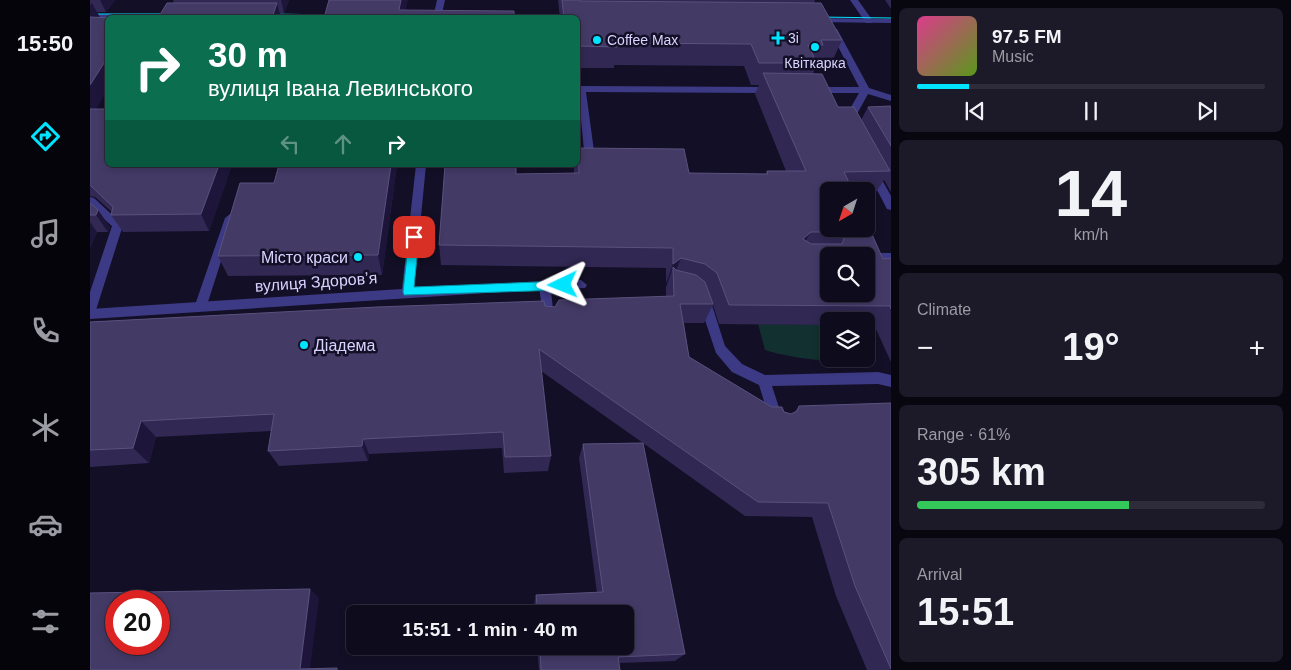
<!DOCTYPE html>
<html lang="en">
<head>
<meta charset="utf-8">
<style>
	body { margin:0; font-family:Arial,sans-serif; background:#1c1929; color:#f1f3f6; height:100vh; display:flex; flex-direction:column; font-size:19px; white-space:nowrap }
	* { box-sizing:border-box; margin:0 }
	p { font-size:16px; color:#9b9ba3 }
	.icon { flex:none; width:28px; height:28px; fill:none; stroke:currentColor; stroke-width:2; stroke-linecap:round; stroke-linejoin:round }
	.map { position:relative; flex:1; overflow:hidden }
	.details { display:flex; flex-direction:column; gap:8px; padding:8px; background:#08060f; width:400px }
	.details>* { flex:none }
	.top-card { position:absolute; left:15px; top:15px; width:475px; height:152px; border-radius:8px; box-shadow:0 2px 8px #0003,0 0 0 1px #2e2b3b; background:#0b6e4f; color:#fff; overflow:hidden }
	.needle { width:32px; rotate:219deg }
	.fabs { position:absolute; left:730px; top:182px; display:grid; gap:10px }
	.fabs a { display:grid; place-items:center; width:55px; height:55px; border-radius:8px; background:#0e0b1c; box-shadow:0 2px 8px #0003,0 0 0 1px #2e2b3b; font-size:25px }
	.speed { position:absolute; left:15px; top:590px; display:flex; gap:10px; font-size:25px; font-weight:700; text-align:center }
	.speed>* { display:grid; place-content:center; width:65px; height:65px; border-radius:50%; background:#0e0b1c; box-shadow:0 2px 8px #0003,0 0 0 1px #2e2b3b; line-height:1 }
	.speed .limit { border:8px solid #d22; background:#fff; color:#111 }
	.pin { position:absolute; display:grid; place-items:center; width:42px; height:42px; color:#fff; margin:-21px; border-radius:10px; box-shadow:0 2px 8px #0006 }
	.me { position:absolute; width:55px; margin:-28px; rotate:268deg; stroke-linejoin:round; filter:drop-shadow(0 0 4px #0008) }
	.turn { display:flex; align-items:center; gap:18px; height:105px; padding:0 20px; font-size:22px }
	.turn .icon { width:65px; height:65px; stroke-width:2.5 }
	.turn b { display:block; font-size:35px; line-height:42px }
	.lanes { display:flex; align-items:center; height:48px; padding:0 20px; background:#0003; justify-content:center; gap:25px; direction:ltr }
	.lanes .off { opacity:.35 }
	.big { font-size:38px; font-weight:700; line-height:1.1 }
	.details .tile { flex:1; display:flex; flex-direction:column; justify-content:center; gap:8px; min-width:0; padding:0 18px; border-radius:8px; background:#1c1929 }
	.details .dial { align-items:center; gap:0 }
	.dial b { font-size:65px; line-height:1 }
	.song { display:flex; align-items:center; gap:15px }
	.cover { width:60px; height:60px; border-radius:8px; background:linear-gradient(135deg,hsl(330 70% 55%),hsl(90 70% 35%)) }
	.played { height:5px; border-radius:2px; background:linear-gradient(90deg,#00e5ff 15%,#2e2b3b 15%) }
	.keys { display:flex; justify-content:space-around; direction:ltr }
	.heat { display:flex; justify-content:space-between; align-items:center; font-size:28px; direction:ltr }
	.charge { height:8px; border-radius:4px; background:linear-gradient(90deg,#34c759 61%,#2e2b3b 0) }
	.trip { position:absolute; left:256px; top:605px; width:288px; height:50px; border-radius:8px; background:#0e0b1c; box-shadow:0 2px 8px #0003,0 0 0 1px #2e2b3b; font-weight:700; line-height:50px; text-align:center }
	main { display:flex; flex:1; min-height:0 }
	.tab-bar { display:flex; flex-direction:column; width:90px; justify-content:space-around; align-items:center; background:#06040b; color:#9b9ba3 }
	.tab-bar .icon { width:35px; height:35px }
	.tab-bar .selected { color:#00e5ff }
	.tab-bar b { font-size:22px; color:#f1f3f6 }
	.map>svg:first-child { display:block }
</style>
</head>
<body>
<main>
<nav class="tab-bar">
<b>15:50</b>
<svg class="icon selected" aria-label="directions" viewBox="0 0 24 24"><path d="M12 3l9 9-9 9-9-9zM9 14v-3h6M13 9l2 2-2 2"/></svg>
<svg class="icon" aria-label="music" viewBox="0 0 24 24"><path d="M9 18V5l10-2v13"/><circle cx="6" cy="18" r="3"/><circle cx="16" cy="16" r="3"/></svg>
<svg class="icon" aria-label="phone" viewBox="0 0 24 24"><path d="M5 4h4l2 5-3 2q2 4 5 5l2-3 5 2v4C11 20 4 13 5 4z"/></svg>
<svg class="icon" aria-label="climate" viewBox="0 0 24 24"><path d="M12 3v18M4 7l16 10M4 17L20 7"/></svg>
<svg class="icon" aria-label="car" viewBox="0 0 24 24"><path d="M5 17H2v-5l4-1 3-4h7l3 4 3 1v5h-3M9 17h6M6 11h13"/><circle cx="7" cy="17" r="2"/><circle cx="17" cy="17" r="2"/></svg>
<svg class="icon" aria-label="filters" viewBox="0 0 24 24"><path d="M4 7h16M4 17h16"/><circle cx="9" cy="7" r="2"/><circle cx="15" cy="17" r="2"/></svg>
</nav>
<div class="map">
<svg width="801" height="670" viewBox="0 0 801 670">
	<rect width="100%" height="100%" fill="#130f26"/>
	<path fill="#12302f" d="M 668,324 L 739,325 L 739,359 L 776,359 L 776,357 L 778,361 C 741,361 711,361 675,350 Z"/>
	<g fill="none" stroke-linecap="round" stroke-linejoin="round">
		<path fill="#3d3a85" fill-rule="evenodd" d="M 740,27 L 747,29 L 779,88 L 801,95 L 801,101 L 778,94 L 762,123 L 757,126 L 752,123 L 769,93 L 724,93 L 719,90 L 724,87 L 769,87 L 739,29 Z
			M 491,86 L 684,87 L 689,90 L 684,93 L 496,92 L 504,151 L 499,154 L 494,151 L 488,87 Z
			M 782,168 L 786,169 L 801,196 L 801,210 L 797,209 L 777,171 Z
			M 0,197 L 4,198 L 33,225 L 6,310 L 4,313 L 0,315 L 0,292 L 22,226 L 0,207 Z
			M 140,214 L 145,218 L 116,308 L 114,311 L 106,311 L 104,308 L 135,218 Z
			M 776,253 L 801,253 L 801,261 L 776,261 L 776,256 L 771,256 Z
			M 491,280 L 497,285 L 495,288 L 461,290 L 464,320 L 462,324 L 454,324 L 449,286 L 451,283 Z
			M 614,294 L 618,296 L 620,299 L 635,346 L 652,364 L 675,375 L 788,372 L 801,375 L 801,387 L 788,384 L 682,386 L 694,423 L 692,427 L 687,429 L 682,427 L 669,385 L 642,372 L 626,353 L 608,299 L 610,296 Z"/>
		<path fill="#3d3a85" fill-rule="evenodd" d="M 347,0 L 355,0 L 351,18 L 343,18 Z
			M 760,0 L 768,0 L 783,21 L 782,23 L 776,23 Z
			M 326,165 L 336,165 L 324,288 L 455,281 L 459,283 L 461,286 L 459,289 L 0,319 L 0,309 L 312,289 Z"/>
		<path fill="#3d3a85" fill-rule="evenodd" d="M 0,14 L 85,15 L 89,17 L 0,18 Z
			M 172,15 L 250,15 L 254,17 L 171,18 Z
			M 723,18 L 801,19 L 801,23 L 726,22 L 723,22 Z"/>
		<path stroke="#00e5ff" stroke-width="1" d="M 0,14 L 84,14
			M 176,14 L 249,15
			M 411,15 L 484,16
			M 726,17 L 801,18"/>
	</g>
	<path fill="#312854" d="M 0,0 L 25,0 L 16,12 L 7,12 L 10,17 L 6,109 L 18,165 L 142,165 L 119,231 L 33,232 L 21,215 L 22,212 L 5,197 L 0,196 Z
		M 83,0 L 199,0 L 194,13 L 190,13 L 191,18 L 84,3 Z
		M 468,0 L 725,0 L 724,3 L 752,40 L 742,62 L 727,61 L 727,63 L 723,74 L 748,107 L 771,120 L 778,107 L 801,106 L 801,192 L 794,180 L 786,192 L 739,191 L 776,229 L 793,259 L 801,258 L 801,362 L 784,325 L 776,325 L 776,321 L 739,321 L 739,325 L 629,324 L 623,305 L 614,323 L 594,323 L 599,357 L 682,407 L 701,414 L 704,413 L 709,406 L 801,670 L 777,670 L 746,596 L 722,517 L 655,516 L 553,443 L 595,654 L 585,661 L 529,663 L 530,670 L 449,670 L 447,646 L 535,646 L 535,614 L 445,614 L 444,604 L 446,595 L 507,593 L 489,458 L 493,444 L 553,443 L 451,371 L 461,456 L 458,471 L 414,473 L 412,448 L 279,454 L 278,461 L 189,466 L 178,451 L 181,431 L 66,437 L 59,463 L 0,467 L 0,322 L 455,306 L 465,307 L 576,296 L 576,287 L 578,282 L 576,283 L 576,268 L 351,265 L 349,245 L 426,174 L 484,173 L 484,165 L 488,165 L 488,148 L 599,173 L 675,174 L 677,171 L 696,171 L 665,94 L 669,85 L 661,85 L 654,66 L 524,65 L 524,68 L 488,68 L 488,18 L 470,18 Z
		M 795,0 L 801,0 L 801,9 Z
		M 189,165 L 307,165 L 292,275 L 138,276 L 128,256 L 184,183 Z
		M 0,203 L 8,210 L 20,227 L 18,232 L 7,232 L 0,248 Z"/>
	<path fill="#1d163a" d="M 10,0 L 25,0 L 16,12 Z
		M 191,0 L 199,0 L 194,13 Z
		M 311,0 L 318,0 L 314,18 L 309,10 Z
		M 2,3 L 11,20 L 0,32 L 0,6 Z
		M 187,3 L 191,18 L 182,18 Z
		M 18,57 L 18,90 L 0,119 L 0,85 Z
		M 129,165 L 142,165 L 119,231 L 111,214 Z
		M 301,165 L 307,165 L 292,275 L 288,255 Z
		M 8,210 L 20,227 L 18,232 L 6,215 Z
		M 0,222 L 7,232 L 0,248 Z
		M 721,232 L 709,252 L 713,239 Z
		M 591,258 L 583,278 L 583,267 L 578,282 L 576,283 L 583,264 Z
		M 51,421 L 66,437 L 59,463 L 43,448 Z
		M 273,439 L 279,454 L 278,461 L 272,446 Z
		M 220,589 L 229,598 L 220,670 L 210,669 Z"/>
	<path fill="#433a66" stroke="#5a527e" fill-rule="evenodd" d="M 239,0 L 311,0 L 309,10 L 424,11 L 424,18 L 234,18 Z
		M 472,0 L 489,0 L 490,1 L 731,3 L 752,40 L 731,40 L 733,45 L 718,45 L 727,63 L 669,63 L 661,44 L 527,43 L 527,47 L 488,46 L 488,18 L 474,18 Z
		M 77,3 L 187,3 L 182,18 L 68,18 Z
		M 0,17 L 22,18 L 18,18 L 18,57 L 0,85 Z
		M 673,73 L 732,74 L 748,107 L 764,107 L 800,171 L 754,172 L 763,191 L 739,191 L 739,229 L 776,229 L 776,221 L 793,259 L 801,258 L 801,309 L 800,306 L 639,305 L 627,273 L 615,264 L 591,258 L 583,264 L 583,248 L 349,245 L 355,165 L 426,165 L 426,174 L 489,173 L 488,148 L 594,149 L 599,173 L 678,174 L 677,171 L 716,171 ZM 721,232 L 753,232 L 759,236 L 754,238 L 752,244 L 721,244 L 713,239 ZM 739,256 L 776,256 L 776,294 L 739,294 Z
		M 801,106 L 801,146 L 778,107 Z
		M 0,109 L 18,109 L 18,165 L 129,165 L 111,214 L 21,215 L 23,207 L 0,185 Z
		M 189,165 L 301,165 L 288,255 L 128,256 L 150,183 L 184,183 Z
		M 0,203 L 8,210 L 6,215 L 0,215 Z
		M 583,267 L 586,270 L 606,275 L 615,282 L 623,304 L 590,304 L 599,357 L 682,407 L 692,407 L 694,412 L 701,414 L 707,411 L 709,406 L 801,403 L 801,669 L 765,586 L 738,503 L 668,502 L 449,349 L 461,456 L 415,457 L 413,432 L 273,439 L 272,446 L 178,451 L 184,414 L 51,421 L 43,448 L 0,450 L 0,322 L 287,307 L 454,301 L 455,306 L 465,307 L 469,300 L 584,296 Z
		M 553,443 L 595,654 L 528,657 L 530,670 L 451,670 L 450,646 L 535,646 L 535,614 L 448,614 L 446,595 L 513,592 L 493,444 Z
		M 220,589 L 210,669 L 247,668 L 247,670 L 0,670 L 0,593 ZM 26,601 L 69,601 L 69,644 L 26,644 Z"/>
	<path fill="#00e5ff" stroke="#0095a6" d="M 324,234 L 329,237 L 324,287 L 473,281 L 479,285 L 473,290 L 314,295 L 313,292 L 319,237 Z"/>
	<g fill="#00e5ff" stroke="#130f26" stroke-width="2">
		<path d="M685.5 30.5h5v5h5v5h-5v5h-5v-5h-5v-5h5z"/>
		<circle cx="507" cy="40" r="5"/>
		<circle cx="725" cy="47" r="5"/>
		<circle cx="268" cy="257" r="5"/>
		<circle cx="214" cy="345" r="5"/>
	</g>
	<g text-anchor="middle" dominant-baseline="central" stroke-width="5" stroke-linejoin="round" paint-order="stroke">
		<g font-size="14" fill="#d9d4ff" stroke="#130f26" text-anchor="start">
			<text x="698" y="38">3і</text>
			<text x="517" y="40">Coffee Max</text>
			<text x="725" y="63" text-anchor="middle">Квіткарка</text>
		</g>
		<g font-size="16" fill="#d9d4ff" stroke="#130f26" text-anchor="end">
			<text x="258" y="257">Місто краси</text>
			<text x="224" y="345" text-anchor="start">Діадема</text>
		</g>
		<g font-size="16" fill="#d9d4ff" stroke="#130f26">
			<text transform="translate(226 282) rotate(-4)">вулиця Здоровʼя</text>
		</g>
	</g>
</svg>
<div class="fabs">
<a><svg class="needle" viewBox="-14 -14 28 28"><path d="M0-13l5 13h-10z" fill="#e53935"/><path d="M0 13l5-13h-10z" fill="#9b9ba3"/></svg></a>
<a><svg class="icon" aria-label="search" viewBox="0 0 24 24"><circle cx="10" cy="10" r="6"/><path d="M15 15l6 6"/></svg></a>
<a><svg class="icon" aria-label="layers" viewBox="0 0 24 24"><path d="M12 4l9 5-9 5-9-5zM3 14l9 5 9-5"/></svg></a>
</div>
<div class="speed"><div class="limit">20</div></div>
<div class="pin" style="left:324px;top:237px;background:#d93025"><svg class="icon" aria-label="arrive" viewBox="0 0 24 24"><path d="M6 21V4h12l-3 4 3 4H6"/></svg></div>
<svg class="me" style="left:473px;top:285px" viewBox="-20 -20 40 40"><path d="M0-17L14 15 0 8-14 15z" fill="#00e5ff" stroke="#fff" stroke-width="4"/></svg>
<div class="trip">15:51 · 1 min · 40 m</div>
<div class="top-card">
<div class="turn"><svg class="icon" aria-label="right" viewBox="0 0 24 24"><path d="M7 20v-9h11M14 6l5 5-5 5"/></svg><div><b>30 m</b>вулиця Івана Левинського</div></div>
<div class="lanes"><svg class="icon off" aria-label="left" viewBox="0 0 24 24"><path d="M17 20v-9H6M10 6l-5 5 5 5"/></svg><svg class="icon off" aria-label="ahead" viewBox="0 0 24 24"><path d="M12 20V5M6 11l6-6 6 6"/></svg><svg class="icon" aria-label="right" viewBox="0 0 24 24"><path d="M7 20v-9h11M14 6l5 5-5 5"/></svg></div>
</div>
</div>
<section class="details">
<div class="tile">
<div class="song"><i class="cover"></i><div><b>97.5 FM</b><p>Music</p></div></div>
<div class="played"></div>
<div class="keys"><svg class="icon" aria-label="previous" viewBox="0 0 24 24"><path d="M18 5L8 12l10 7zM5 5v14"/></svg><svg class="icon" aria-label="pause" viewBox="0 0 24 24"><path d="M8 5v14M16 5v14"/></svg><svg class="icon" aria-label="next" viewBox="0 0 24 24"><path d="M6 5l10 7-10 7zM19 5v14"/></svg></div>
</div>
<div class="tile dial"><b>14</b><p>km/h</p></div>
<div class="tile"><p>Climate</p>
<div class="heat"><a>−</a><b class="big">19°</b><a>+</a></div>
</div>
<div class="tile"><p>Range · 61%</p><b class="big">305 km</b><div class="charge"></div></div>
<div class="tile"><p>Arrival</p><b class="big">15:51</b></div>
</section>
</main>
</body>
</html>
